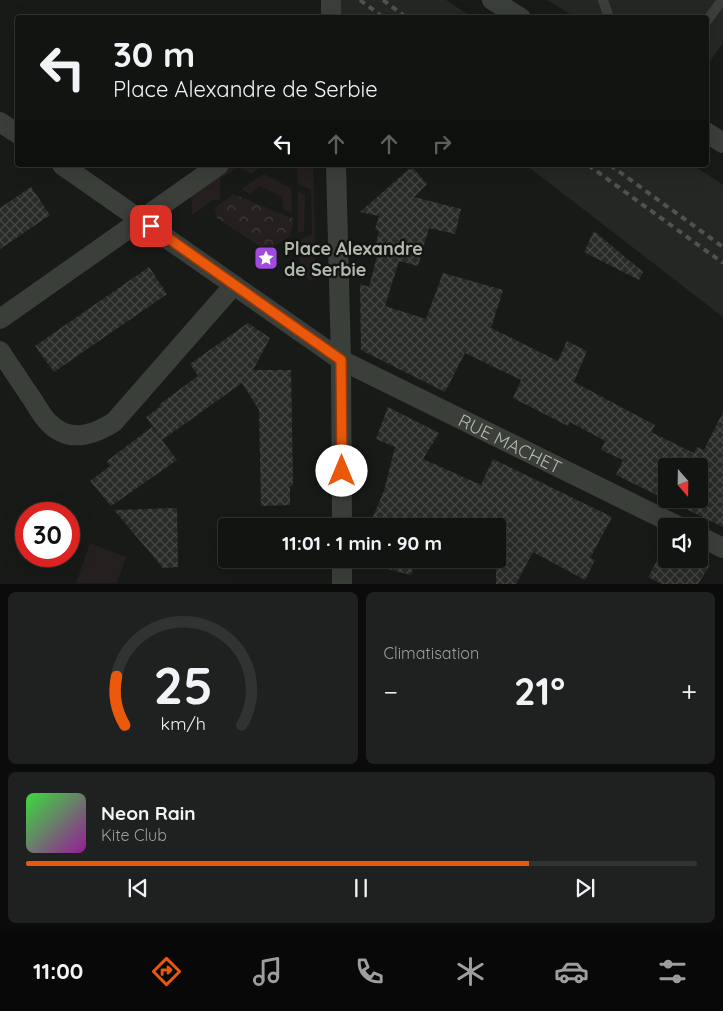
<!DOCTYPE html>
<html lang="fr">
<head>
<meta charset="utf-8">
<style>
	body { margin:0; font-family:Quicksand,sans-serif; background:#1f2120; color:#f1f3f6; height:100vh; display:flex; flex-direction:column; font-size:19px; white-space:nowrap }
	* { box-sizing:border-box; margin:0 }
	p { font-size:16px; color:#9c9e9f }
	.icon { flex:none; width:28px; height:28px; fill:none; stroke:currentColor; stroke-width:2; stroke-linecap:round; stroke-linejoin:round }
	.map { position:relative; height:584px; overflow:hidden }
	.sheet { display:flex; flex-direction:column; gap:8px; padding:8px; background:#0a0b0a; flex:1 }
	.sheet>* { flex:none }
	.banner { position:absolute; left:15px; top:15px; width:694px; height:152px; border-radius:5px; box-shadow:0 5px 20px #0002,0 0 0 1px #313332; background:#121412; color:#f1f3f6; overflow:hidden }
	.needle { width:32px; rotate:160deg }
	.tools { position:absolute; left:658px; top:458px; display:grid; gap:10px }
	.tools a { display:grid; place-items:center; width:50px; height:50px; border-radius:5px; background:#121412; box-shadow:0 5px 20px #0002,0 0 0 1px #313332; font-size:25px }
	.speed { position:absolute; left:15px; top:502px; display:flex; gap:10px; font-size:25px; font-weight:700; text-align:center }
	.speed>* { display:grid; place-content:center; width:65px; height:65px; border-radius:50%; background:#121412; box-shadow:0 5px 20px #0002,0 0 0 1px #313332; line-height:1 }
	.speed .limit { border:8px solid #d22; background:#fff; color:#111 }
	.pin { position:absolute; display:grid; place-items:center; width:42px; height:42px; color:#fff; margin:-21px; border-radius:10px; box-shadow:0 2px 8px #0006 }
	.me { position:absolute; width:55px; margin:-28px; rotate:0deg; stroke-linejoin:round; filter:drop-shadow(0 0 4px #0008) }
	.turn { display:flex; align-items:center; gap:18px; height:105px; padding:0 15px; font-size:22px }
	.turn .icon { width:65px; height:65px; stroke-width:2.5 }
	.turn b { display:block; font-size:35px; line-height:42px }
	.lanes { display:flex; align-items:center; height:48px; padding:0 15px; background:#0003; justify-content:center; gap:25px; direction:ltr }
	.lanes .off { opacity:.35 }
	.big { font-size:38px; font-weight:800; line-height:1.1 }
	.sheet .tile { flex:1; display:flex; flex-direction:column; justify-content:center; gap:8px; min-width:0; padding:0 18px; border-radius:8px; background:#1f2120 }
	.sheet .dial { align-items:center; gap:0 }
	.dial svg { height:130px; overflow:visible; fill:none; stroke:#313332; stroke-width:7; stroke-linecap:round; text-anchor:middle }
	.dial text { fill:#f1f3f6; stroke:none }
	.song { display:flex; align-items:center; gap:15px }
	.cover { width:60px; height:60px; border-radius:8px; background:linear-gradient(135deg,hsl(120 70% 55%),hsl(300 70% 35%)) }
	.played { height:5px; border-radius:2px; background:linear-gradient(90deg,#ea580c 75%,#313332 75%) }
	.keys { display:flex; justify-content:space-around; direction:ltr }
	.heat { display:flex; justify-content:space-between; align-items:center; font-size:28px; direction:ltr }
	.sheet .tiles { flex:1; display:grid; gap:8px; grid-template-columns:1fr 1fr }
	.tile:last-child { grid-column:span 2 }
	.trip { position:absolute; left:218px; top:518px; width:288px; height:50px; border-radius:5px; background:#121412; box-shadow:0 5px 20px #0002,0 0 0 1px #313332; font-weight:800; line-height:50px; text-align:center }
	.tabs { display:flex; height:80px; justify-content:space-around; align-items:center; background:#070807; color:#9c9e9f }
	.tabs .icon { width:35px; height:35px }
	.tabs .selected { color:#ea580c }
	.tabs b { font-size:22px; color:#f1f3f6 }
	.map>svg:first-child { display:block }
</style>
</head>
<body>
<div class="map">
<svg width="723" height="584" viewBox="0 0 723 584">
	<defs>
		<pattern id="park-crowns" width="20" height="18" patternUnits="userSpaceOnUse" patternTransform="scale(1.25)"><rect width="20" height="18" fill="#251f1f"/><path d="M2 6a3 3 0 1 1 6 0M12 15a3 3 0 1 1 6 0" fill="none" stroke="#423d3d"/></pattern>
		<pattern id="building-cross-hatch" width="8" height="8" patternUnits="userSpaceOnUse" patternTransform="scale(1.25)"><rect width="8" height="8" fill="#292b28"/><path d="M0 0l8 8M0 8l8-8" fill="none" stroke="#464844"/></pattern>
	</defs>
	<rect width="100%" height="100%" fill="#181a18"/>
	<path fill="#252724" d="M 330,0 L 446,0 L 472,17 L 339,17 Z
		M 547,0 L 723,0 L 723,43 L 706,67 L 706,18 L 575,17 Z
		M 526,165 L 693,165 L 723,185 L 723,317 Z"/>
	<path fill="#251f1f" d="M 229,165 L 265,165 L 251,174 L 239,167 L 220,179 L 220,200 L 213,200 L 192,215 L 191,192 Z
		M 297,165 L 313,165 L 316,277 L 311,281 L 300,274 L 300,240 L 312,234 L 311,190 L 298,184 Z
		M 264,174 L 291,188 L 292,213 L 283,209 L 282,197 L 260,186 L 250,194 L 241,189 Z
		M 298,191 L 305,195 L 304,231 L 298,233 Z
		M 90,543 L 126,557 L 117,583 L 76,583 Z"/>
	<path fill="url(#park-crowns)" d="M 233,194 L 294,219 L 290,236 L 267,251 L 217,218 L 215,208 Z"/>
	<path fill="url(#building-cross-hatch)" fill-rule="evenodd" d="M 413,168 L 427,184 L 414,197 L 461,209 L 455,234 L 429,228 L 418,266 L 399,261 L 385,306 L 426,319 L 443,273 L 503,290 L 491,328 L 558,361 L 567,341 L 587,351 L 574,382 L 655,425 L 651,432 L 694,453 L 697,447 L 704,450 L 723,412 L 723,527 L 616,475 L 623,460 L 601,450 L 605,441 L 570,422 L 568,426 L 513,398 L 521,380 L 465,353 L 445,392 L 361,350 L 360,284 L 369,287 L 380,244 L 376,243 L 379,231 L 375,230 L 379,216 L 360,212 L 409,169 L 410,170 ZM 666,466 L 699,466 L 699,499 L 666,499 Z
		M 31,187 L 50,215 L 0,249 L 0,208 Z
		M 594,231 L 643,272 L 639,280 L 584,252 Z
		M 149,267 L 167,294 L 54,372 L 35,346 Z
		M 248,323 L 270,338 L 253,370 L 291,370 L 293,486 L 290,486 L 290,505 L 261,506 L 259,410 L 242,383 L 162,440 L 146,417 L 161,406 L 160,404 L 198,376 L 190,364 Z
		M 388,407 L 439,433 L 423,459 L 481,485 L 493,459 L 612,517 L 590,558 L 595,560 L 585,580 L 533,552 L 516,584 L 496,584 L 496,526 L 369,526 L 384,491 L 395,447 L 376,439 Z
		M 152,427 L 177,460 L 111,506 L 90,481 L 110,466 L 107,461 Z
		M 177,508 L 178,567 L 163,568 L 114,510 Z
		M 365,559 L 415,559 L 411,575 L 364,563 Z
		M 658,559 L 698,559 L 710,565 L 698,584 L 662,584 L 648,577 Z"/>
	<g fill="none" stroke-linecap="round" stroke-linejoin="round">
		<path stroke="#3b3f3a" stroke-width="10" d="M 603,0 L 609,18
			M 706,22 L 722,0"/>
		<g stroke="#3b3f3a" stroke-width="20">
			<path d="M 331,0 L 331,18"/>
			<path d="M 492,0 L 521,18"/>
			<path d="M 0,122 L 18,134"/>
			<path d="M 706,132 L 723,143"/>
			<path id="s1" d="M 62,165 L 341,360 L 678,526"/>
			<path d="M 336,165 L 341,360 L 342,526"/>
			<path d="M 0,319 L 219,165"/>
			<path d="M 0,351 C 10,366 20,381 30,396 C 36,404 41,415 48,422 C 68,443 92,436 114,422 L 234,285"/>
			<path d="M 699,536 L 723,548"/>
			<path d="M 342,559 L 342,584"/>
		</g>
		<path stroke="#4f534d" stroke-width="4" stroke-dasharray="6 5" stroke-linecap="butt" d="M 360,0 L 384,18
			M 383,0 L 407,18
			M 588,165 L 723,263
			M 610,165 L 723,247"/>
	</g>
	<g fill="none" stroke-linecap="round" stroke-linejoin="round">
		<g stroke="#983908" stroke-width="12">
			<path id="route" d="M 151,226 L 341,360 L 342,471"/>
		</g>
		<use href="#route" stroke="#ea580c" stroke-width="9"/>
	</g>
	<defs>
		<g id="sight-square" transform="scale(1.25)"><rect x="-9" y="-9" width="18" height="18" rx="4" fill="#a04bdf" stroke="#131513"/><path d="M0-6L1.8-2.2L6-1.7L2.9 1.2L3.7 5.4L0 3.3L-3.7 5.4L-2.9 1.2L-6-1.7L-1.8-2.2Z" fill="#fff"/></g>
	</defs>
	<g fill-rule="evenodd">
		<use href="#sight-square" x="266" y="258"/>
	</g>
	<g text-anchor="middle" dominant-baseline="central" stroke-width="5" stroke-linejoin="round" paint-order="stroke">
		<g font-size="18" font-weight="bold" fill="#b1b8ac" stroke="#131513" text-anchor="start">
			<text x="284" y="248">Place Alexandre<tspan x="284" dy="21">de Serbie</tspan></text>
		</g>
		<g font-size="18" fill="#b1b8ac" stroke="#131513">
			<text stroke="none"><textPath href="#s1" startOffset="529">RUE MACHET</textPath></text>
		</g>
	</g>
</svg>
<div class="tools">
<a><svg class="needle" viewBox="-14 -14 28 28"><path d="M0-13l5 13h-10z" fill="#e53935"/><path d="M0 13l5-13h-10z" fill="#9c9e9f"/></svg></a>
<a><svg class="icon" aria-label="sound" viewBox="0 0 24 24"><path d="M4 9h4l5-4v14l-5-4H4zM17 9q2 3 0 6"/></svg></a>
</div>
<div class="speed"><div class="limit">30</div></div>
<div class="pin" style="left:151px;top:226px;background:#d93025"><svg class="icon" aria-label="arrive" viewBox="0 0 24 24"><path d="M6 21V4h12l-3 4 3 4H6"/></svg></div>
<svg class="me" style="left:342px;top:471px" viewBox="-20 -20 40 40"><circle r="19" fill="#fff"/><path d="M0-13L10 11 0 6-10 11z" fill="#ea580c"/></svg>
<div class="trip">11:01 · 1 min · 90 m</div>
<div class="banner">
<div class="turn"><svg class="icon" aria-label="left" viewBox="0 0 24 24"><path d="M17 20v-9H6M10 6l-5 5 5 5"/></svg><div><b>30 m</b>Place Alexandre de Serbie</div></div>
<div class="lanes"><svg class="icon" aria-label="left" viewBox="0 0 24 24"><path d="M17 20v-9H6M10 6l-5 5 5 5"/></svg><svg class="icon off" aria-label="ahead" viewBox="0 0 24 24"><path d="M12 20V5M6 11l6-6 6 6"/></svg><svg class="icon off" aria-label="ahead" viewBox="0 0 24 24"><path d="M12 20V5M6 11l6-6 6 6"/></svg><svg class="icon off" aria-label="right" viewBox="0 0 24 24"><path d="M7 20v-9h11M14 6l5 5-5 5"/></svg></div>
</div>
</div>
<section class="sheet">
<div class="tiles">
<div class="tile dial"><svg viewBox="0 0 100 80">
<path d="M14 69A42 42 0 1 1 86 69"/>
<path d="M14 69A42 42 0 0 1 9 39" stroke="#ea580c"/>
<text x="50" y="56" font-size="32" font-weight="700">25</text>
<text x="50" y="72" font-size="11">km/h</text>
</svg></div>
<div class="tile"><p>Climatisation</p>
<div class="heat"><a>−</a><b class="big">21°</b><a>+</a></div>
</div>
<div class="tile">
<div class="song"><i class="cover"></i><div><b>Neon Rain</b><p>Kite Club</p></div></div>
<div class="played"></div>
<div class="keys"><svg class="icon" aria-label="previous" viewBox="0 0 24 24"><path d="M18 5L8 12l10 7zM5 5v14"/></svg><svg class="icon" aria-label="pause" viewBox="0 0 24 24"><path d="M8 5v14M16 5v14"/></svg><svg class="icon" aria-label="next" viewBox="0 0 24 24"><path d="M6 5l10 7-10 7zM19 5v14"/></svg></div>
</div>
</div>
</section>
<nav class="tabs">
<b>11:00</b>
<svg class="icon selected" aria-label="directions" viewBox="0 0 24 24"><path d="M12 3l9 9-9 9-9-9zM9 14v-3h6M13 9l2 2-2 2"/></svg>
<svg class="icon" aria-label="music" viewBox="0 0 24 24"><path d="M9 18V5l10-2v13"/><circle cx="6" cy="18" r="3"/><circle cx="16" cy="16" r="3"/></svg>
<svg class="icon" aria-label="phone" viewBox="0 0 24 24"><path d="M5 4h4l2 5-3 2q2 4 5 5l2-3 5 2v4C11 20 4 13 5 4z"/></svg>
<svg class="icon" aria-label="climate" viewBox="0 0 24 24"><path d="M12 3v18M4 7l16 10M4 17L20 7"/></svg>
<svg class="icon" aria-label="car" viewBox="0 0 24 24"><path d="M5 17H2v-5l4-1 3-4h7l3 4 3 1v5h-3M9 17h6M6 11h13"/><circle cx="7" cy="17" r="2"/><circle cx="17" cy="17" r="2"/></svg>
<svg class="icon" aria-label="filters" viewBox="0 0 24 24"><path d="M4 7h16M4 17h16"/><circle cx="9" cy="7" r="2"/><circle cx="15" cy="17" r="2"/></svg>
</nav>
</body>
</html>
